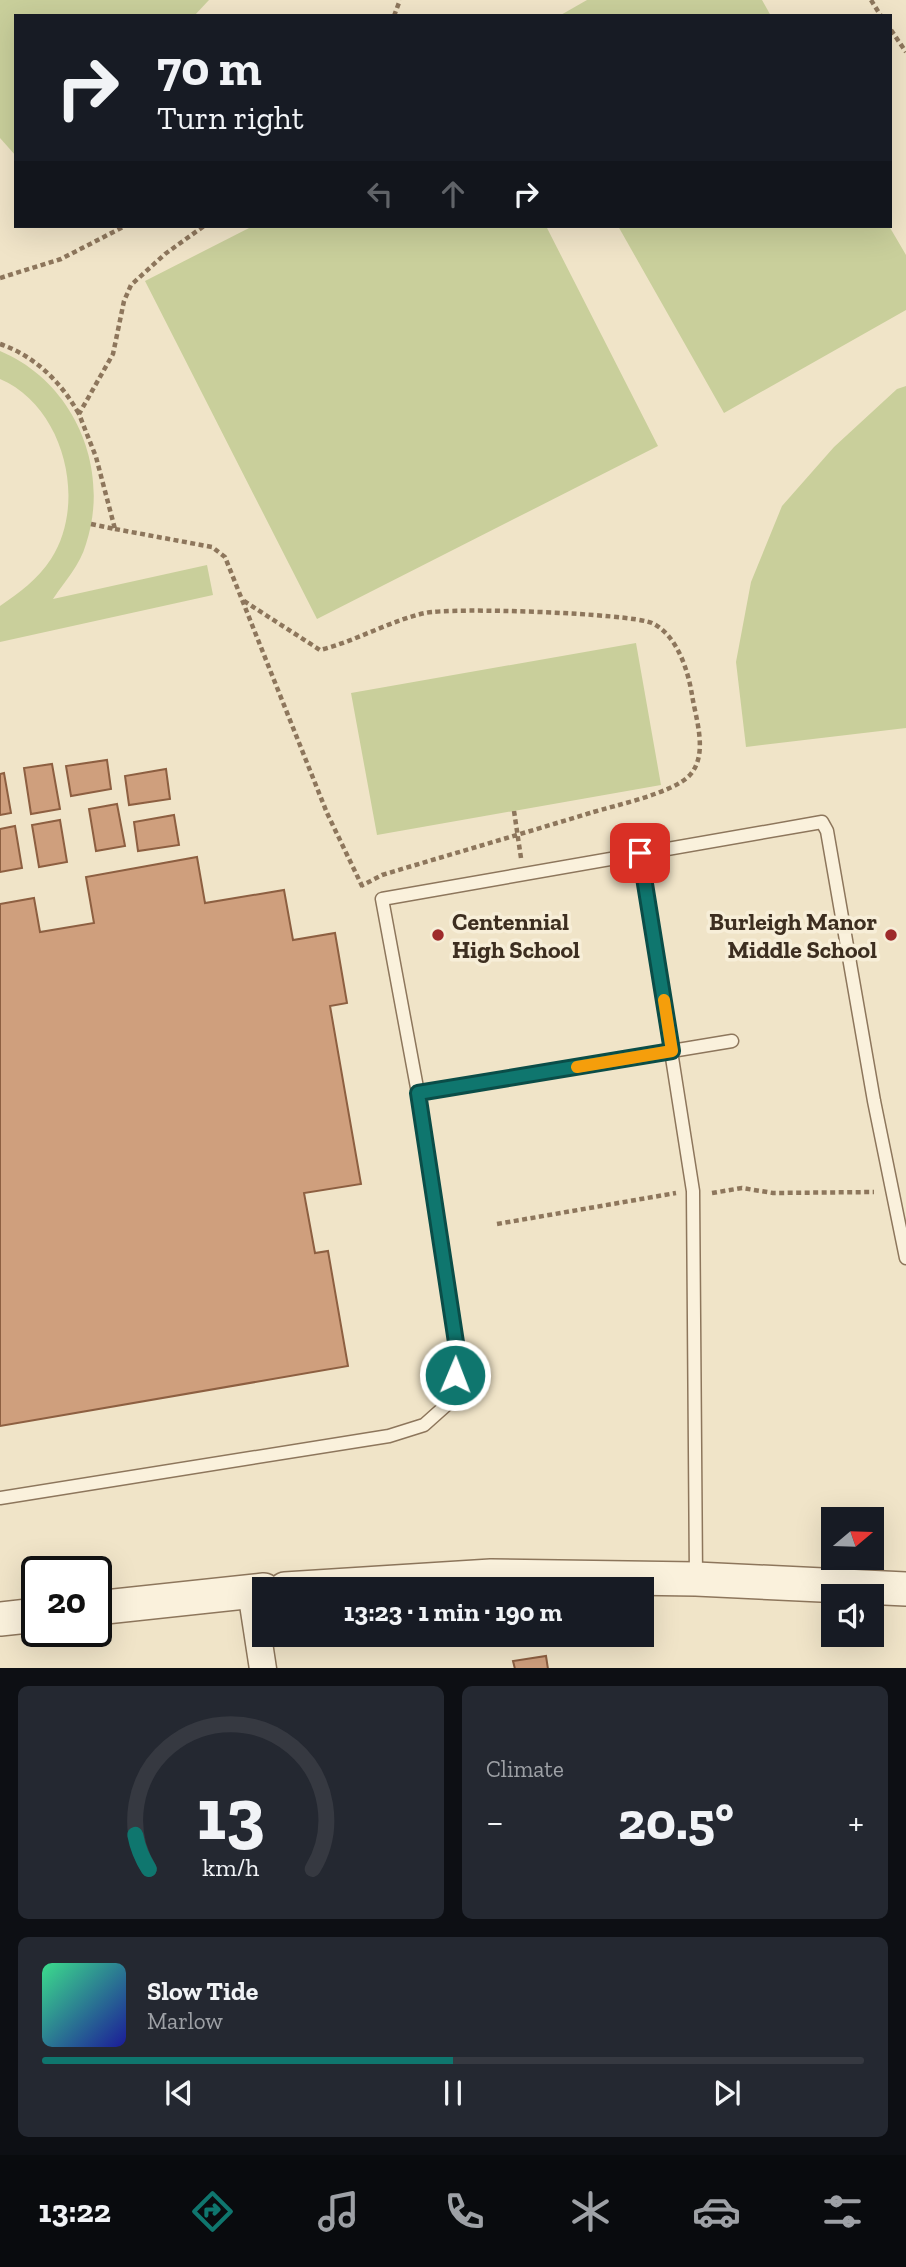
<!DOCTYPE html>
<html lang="en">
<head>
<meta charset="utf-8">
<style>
	body { margin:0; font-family:"Zilla Slab",serif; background:#242831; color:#f1f3f6; height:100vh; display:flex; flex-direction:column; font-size:26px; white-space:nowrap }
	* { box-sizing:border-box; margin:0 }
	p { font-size:23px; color:#9ea1a6 }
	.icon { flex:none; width:38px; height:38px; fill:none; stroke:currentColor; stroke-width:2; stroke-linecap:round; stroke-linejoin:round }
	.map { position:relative; height:1668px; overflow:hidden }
	.drawer { display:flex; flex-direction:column; gap:18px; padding:18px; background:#0d0f14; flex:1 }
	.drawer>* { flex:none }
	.top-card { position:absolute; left:14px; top:14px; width:878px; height:214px; border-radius:0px; box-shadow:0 7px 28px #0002; background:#171b24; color:#f1f3f6; overflow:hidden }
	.needle { width:46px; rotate:71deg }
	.fabs { position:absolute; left:821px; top:1507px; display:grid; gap:14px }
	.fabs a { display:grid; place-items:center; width:63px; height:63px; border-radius:0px; background:#171b24; box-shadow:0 7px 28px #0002; font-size:35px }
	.speed { position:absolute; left:21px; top:1556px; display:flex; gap:14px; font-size:35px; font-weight:700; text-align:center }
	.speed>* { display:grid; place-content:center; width:91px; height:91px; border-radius:50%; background:#171b24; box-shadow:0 7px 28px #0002; line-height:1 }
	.speed .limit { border:4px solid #111; border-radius:10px; background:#fff; color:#111 }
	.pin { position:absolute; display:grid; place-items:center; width:60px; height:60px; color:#fff; margin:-30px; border-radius:14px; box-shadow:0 4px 10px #0006 }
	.me { position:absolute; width:77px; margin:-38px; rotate:1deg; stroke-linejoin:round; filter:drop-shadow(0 0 5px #0008) }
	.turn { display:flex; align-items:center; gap:24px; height:147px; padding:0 28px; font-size:32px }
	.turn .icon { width:91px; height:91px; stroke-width:2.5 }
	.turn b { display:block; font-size:49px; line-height:60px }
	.lanes { display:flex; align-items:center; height:66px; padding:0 28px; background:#0003; justify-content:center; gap:35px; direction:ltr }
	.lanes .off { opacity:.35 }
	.big { font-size:52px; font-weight:700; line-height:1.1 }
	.drawer .card { flex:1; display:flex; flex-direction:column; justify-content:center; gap:10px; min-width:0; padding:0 24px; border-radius:10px; background:#242831 }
	.drawer .dial { align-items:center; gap:0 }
	.dial svg { height:182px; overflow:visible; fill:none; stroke:#363941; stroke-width:7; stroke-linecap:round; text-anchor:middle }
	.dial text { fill:#f1f3f6; stroke:none }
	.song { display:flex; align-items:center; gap:21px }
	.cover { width:84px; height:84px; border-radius:10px; background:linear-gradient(135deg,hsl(150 70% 55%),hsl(240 70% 35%)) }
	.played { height:7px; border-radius:4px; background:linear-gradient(90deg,#0f766e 50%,#363941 50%) }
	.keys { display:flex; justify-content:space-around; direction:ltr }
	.heat { display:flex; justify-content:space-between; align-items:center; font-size:38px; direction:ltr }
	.drawer .tiles { flex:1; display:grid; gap:18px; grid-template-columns:1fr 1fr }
	.card:last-child { grid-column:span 2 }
	.trip { position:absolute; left:252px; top:1577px; width:402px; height:70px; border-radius:0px; background:#171b24; box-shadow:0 7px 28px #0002; font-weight:700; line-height:70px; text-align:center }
	.tab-bar { display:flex; height:112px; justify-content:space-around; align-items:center; background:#090b0e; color:#9ea1a6 }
	.tab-bar .icon { width:49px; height:49px }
	.tab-bar .current { color:#0f766e }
	.tab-bar b { font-size:32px; color:#f1f3f6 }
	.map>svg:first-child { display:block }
</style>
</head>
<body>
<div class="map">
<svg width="906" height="1669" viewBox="0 0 906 1669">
	<rect width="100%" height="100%" fill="#f0e4c8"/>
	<path fill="#c9cf9b" d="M 0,0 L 209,0 L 194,16 L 16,16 L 16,156 L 0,138 Z
		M 587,0 L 762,0 L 771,16 L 559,16 Z
		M 253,226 L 546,226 L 658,446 L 317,619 L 145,281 Z
		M 618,226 L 889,226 L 906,255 L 906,310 L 724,413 Z
		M 0,351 C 74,382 111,468 86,544 C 80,565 65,581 53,599 L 207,565 L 213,595 L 0,642 L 0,606 C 19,593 38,579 51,559 C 88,502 64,406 0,379 Z
		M 906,386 L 906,728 L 746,747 L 736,662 L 751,582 L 782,506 L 834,447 L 897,389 Z
		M 636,643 L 661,785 L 377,835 L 351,693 Z"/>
	<path fill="#cf9f7d" stroke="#8d5f41" stroke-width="2" d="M 107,760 L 111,789 L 71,796 L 66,766 Z
		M 52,764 L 60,809 L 31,814 L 24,768 Z
		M 166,769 L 170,799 L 129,805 L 125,776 Z
		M 4,773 L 11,813 L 0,815 L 0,774 Z
		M 117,804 L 125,846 L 96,851 L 89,809 Z
		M 174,815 L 179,845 L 138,851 L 134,822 Z
		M 60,820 L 67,862 L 39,867 L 32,825 Z
		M 15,826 L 22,868 L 0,872 L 0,829 Z
		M 197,857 L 205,903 L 284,890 L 293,940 L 335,933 L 347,1003 L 330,1006 L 361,1184 L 304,1193 L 315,1253 L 328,1251 L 348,1366 L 0,1426 L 0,904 L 34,898 L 40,932 L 94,923 L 86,877 Z
		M 546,1656 L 548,1669 L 515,1669 L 513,1661 Z"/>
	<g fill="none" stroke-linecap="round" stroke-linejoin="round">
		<g stroke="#8d765c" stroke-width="15">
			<path id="service" d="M 640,854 L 693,1191 L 696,1578
				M 418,1093 L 732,1041
				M 0,1498 L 389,1436 L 424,1425 L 452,1400 L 457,1349 L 418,1093 L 382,899 L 822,822 L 827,831 L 874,1101 L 906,1258"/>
		</g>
		<g stroke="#8d765c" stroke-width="29">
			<path id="minor" d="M 251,1591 L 263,1669"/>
		</g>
		<g stroke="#8d765c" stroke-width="36">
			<path id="tertiary" d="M 285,1589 L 491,1576 L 696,1579 L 906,1589
				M 96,1608 L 264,1590
				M 0,1619 L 37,1615"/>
		</g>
		<path stroke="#8d765c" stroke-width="4.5" stroke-dasharray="5 3.5" stroke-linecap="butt" d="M 871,0 L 881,16
			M 394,16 L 400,0
			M 891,30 L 906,52
			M 0,278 L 61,259 L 125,226
			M 0,344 C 35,356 61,382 79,414
			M 91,524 L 115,529 L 96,457 L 79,414 L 113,354 L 124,301 L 131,285 L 165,254 L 204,226
			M 115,529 L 212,547 L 225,557 L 327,813 L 363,888
			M 244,601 L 320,650 C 356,641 392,620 425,613 C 453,607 628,613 652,623 C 677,635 688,670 692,695 C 696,720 709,755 689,776 C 670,794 616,805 590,813 C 521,834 452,854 382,875 L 361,886
			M 514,811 L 521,858
			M 712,1193 L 742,1188 L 773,1193 L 874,1192
			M 497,1224 L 676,1193"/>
		<use href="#service" stroke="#faf1dc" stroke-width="12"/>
		<use href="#minor" stroke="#faf1dc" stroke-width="26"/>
		<use href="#tertiary" stroke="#faf1dc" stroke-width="33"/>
	</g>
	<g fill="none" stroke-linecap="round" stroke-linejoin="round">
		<g stroke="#0a4d48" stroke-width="18">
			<path id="route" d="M 455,1375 L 457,1349 L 418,1093 L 672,1051 L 640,853"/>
		</g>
		<use href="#route" stroke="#0f766e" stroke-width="12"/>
		<path stroke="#f59e0b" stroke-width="12" d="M 577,1067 L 672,1051 L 664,1000"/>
	</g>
	<g fill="#9e2a2b" stroke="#f7eed8" stroke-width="2.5">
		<circle cx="438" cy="935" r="7"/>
		<circle cx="891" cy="935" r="7"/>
	</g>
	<g text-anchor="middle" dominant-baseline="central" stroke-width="7" stroke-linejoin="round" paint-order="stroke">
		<g font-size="24" font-weight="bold" fill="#3d2e20" stroke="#f7eed8" text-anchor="start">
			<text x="452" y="921">Centennial<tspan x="452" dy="28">High School</tspan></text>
			<text x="877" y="921" text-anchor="end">Burleigh Manor<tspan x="877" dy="28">Middle School</tspan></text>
		</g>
	</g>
</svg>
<div class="fabs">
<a><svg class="needle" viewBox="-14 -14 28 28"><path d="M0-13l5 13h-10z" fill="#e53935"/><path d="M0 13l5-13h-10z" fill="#9ea1a6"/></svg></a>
<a><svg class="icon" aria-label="sound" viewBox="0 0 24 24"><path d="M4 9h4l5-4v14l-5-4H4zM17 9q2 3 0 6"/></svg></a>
</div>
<div class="speed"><div class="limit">20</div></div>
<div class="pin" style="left:640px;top:853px;background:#d93025"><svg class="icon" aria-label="arrive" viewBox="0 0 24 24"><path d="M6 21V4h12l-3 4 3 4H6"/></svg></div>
<svg class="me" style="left:455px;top:1375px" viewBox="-20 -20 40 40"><circle r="17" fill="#0f766e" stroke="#fff" stroke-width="3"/><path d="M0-11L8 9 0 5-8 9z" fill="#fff"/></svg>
<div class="trip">13:23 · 1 min · 190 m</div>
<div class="top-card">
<div class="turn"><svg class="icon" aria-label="right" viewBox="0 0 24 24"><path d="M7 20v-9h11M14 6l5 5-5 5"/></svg><div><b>70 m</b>Turn right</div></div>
<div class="lanes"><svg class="icon off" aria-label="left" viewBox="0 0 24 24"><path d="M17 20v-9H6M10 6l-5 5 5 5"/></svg><svg class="icon off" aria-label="ahead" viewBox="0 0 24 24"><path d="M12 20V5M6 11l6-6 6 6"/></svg><svg class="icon" aria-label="right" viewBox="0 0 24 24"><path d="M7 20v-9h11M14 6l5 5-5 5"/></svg></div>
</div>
</div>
<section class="drawer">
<div class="tiles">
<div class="card dial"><svg viewBox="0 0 100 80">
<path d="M14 69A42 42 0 1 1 86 69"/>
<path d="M14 69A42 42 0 0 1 8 54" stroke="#0f766e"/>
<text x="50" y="56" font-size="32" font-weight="700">13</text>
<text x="50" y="72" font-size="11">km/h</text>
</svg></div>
<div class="card"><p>Climate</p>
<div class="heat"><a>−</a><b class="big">20.5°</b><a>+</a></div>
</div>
<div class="card">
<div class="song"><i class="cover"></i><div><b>Slow Tide</b><p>Marlow</p></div></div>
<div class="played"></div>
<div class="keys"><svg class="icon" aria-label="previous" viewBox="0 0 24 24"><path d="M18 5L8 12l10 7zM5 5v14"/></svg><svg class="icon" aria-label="pause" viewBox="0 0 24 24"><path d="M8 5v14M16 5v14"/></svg><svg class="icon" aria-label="next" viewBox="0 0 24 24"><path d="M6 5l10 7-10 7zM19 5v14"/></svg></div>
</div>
</div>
</section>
<nav class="tab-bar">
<b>13:22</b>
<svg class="icon current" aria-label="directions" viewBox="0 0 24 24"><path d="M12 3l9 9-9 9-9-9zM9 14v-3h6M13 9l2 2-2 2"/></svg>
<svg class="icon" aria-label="music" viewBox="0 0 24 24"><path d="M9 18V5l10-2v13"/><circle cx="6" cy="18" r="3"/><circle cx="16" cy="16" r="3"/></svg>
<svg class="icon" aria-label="phone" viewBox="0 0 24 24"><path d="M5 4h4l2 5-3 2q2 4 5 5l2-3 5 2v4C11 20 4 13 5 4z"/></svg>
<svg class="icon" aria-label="climate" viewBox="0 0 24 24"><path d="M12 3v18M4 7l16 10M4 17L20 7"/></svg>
<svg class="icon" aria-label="car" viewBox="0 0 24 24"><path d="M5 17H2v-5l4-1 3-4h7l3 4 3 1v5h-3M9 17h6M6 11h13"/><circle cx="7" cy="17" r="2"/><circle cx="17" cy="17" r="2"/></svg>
<svg class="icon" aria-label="filters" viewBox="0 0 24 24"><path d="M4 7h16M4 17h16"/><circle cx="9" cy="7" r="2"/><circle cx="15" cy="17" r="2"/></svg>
</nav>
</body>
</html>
